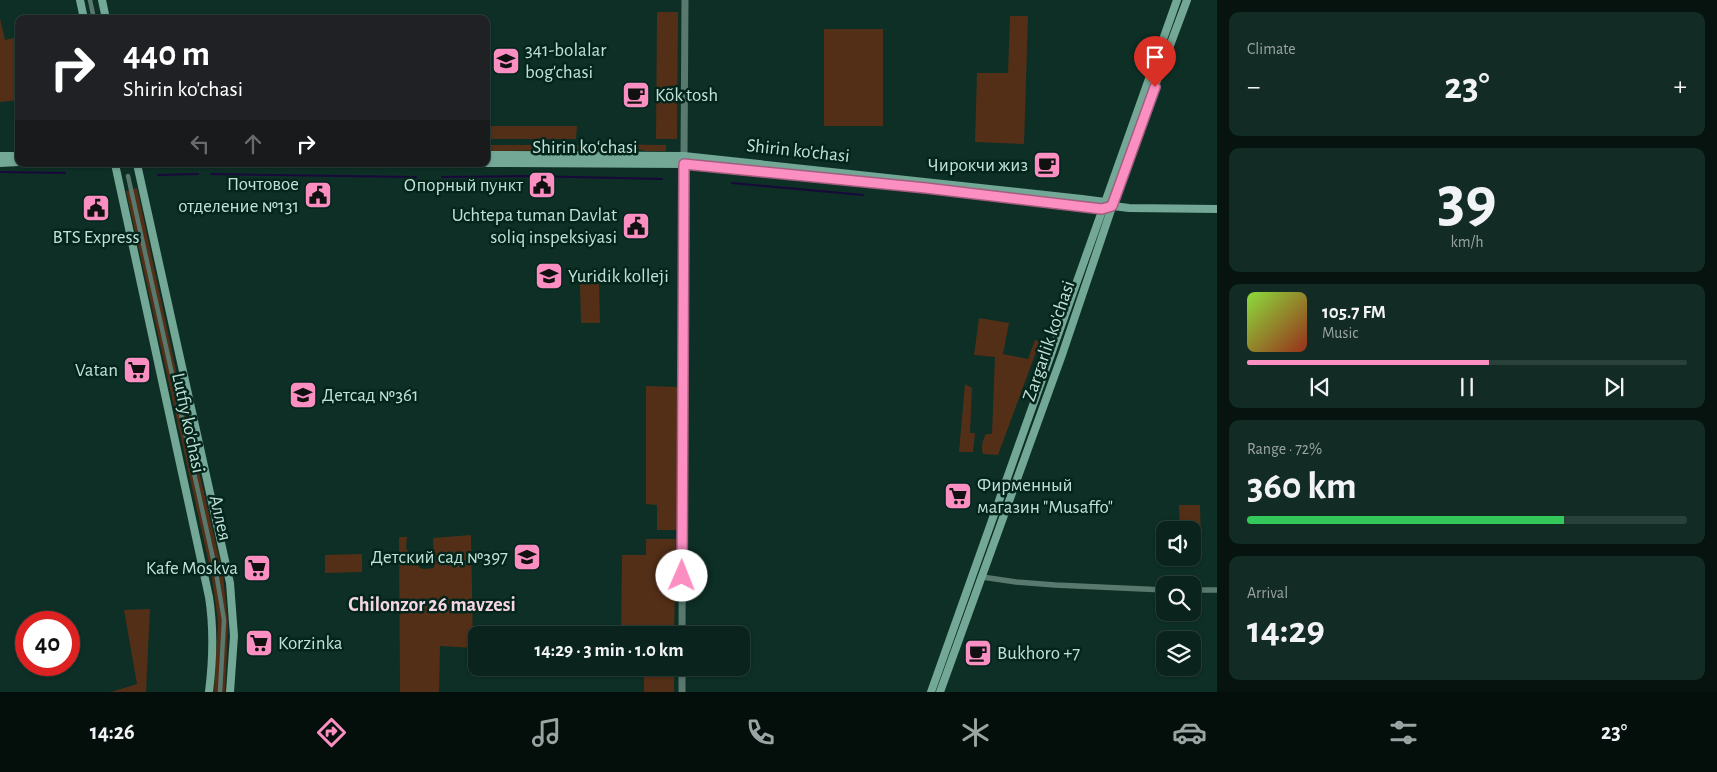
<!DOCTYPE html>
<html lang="en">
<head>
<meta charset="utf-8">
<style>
	body { margin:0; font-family:"Alegreya Sans",sans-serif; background:#132b25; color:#f1f3f6; height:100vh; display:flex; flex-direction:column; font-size:19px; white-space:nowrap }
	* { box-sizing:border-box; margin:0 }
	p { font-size:16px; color:#99a4a3 }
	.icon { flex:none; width:28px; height:28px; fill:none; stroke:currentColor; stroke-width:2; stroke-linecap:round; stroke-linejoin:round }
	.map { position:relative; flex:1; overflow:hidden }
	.side { display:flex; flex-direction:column; gap:12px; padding:12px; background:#06130f; width:500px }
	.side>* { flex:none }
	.hud { position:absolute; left:15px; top:15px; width:475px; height:152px; border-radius:10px; box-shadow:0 1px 4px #0004,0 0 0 1px #2a403b; background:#202124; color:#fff; overflow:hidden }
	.tools { position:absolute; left:1156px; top:521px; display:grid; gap:10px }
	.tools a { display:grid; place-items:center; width:45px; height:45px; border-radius:10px; background:#0a231c; box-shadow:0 1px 4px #0004,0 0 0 1px #2a403b; font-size:25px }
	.speed { position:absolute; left:15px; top:611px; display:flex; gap:10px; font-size:25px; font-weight:700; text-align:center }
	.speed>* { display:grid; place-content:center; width:65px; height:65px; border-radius:50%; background:#0a231c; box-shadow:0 1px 4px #0004,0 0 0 1px #2a403b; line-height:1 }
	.speed .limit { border:8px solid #d22; background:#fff; color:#111 }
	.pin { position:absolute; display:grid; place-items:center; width:42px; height:42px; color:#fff; margin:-51px -21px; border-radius:50% 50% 50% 0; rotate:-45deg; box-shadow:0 0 5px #0007 }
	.pin .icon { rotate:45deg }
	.me { position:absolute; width:55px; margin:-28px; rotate:1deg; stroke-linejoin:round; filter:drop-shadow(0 0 4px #0008) }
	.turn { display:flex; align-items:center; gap:18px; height:105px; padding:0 25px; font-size:22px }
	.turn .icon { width:65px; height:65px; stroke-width:2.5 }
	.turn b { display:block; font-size:35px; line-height:42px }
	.lanes { display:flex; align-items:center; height:48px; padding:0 25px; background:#0003; justify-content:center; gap:25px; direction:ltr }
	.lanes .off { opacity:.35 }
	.big { font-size:38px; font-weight:600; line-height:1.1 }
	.side .card { flex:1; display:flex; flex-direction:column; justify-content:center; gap:8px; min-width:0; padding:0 18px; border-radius:10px; background:#132b25 }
	.side .dial { align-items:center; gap:0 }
	.dial b { font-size:65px; line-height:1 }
	.song { display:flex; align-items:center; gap:15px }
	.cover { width:60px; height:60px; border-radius:8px; background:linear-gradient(135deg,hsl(90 70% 55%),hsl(10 70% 35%)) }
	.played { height:5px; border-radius:2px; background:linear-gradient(90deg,#fc8fc2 55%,#2a403b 55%) }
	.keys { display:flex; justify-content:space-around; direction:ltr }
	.heat { display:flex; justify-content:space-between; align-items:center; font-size:28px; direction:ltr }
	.charge { height:8px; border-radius:4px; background:linear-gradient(90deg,#34c759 72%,#2a403b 0) }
	.trip { position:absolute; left:468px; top:626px; width:282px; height:50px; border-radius:10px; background:#0a231c; box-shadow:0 1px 4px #0004,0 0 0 1px #2a403b; font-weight:600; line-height:50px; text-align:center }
	.tabs { display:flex; height:80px; justify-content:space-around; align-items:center; background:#040e0b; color:#99a4a3 }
	.tabs .icon { width:35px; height:35px }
	.tabs .on { color:#fc8fc2 }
	.tabs b { font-size:22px; color:#f1f3f6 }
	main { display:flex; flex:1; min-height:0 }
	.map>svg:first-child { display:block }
</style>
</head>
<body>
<main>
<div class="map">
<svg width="1217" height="692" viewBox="0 0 1217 692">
	<rect width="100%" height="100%" fill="#0d2f25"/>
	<path fill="#542f17" d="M 657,12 L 678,12 L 677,139 L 656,139 Z
		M 1010,16 L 1028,16 L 1024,144 L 975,142 L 977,73 L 1008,73 Z
		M 0,18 L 5,40 L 19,37 L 19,100 L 0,102 Z
		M 824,29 L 883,29 L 883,126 L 824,126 Z
		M 486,126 L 577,126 L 576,139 L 486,139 Z
		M 589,144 L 666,145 L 666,151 L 646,151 L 634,148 L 608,148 L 599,151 L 592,151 Z
		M 486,145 L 582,145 L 579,150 L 486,151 Z
		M 137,188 L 181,394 L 223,575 L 228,624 L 225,692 L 214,692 L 218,622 L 212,577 L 126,191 Z
		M 580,284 L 599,284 L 600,323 L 581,323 Z
		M 979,318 L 1009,323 L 1003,354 L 1028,359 L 1035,340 L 1040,341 L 998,455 L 983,454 C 981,447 982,441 986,434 L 992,434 L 995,357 L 974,355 Z
		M 965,384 L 972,388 L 970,433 L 975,433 L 973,452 L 959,452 Z
		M 646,386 L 678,387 L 677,530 L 657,530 L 657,505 L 646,504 Z
		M 1179,505 L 1200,505 L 1201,541 L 1193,542 L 1192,530 L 1180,530 Z
		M 471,535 L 473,648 L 440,646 L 439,692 L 400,692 L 399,537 L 407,537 L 406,548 L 420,568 L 424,569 L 434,568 L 433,538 Z
		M 646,539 L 676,539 L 674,635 L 621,635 L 622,555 L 646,555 Z
		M 362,554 L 362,572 L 325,573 L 325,555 Z
		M 150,609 L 146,692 L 111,692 L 137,684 L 124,610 Z
		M 644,668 L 674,668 L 674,692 L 644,692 Z"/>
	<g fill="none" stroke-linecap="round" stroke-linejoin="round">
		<path stroke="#19083b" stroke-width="2" d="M 0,172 L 65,173
			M 211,174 L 416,177
			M 158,175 L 198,174
			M 442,177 L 529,176 L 662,179
			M 732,183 L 863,195"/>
		<path stroke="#59796e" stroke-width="4.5" d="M 90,0 L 94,19
			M 128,176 L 216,572 L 224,620 L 220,692"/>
		<path stroke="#59796e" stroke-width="5.5" d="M 982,577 L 1016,582 L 1055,585 L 1165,590
			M 1192,590 L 1217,590"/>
		<path stroke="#59796e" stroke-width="7" d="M 684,156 L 685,0
			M 682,635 L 684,164
			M 682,668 L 682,692"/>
		<path stroke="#73a796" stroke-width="8" d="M 80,0 L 84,19
			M 102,0 L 106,19
			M 486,155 L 684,156 L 1082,199 L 1105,202 L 1113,206 L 1129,208 L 1217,209
			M 0,156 L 19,156
			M 0,163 L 19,162
			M 486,163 L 684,164 L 926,188 L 1089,208 L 1106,208
			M 115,164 L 209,597 C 214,629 213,660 209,692
			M 137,164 L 230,583 L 234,636 L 230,692
			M 931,692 C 1014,462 1094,230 1177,0
			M 940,692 L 1062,355 L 1135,139 L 1187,0"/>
	</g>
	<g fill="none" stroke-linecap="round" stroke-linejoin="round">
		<g stroke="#a45d7e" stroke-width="12">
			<path id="route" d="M 682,576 L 684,164 L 926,188 L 1102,209 L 1112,206 L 1155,87"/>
		</g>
		<use href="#route" stroke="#fc8fc2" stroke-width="9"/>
	</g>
	<defs>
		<g id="school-square" transform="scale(1.4375)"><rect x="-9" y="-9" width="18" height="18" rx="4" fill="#fc8fc2" stroke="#03251c"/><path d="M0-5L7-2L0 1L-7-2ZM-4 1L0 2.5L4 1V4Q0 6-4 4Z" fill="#111"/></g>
		<g id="cafe-square" transform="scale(1.4375)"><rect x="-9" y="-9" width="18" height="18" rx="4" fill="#fc8fc2" stroke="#03251c"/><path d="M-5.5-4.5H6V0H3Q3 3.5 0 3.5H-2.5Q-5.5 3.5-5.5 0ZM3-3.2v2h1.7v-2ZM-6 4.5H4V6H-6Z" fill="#111"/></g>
		<g id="civic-square" transform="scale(1.4375)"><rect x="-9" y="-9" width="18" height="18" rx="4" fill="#fc8fc2" stroke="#03251c"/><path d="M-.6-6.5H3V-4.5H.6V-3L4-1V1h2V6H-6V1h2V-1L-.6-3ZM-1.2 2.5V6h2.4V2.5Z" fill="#111"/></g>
		<g id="university-square" transform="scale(1.4375)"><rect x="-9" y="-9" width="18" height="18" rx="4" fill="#fc8fc2" stroke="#03251c"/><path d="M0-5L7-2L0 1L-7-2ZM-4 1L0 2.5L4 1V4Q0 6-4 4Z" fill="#111"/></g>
		<g id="supermarket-square" transform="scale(1.4375)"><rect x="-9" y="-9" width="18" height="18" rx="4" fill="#fc8fc2" stroke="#03251c"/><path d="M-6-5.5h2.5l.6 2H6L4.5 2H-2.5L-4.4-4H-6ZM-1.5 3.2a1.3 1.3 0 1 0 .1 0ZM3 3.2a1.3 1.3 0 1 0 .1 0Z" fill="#111"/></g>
	</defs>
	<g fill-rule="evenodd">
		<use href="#school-square" x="506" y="61"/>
		<use href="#cafe-square" x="636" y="95"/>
		<use href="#cafe-square" x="1047" y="165"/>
		<use href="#civic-square" x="542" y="185"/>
		<use href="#civic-square" x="318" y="195"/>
		<use href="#civic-square" x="96" y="208"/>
		<use href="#civic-square" x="636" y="226"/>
		<use href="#university-square" x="549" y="276"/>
		<use href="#supermarket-square" x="137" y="370"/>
		<use href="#school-square" x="303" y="395"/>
		<use href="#supermarket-square" x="958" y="496"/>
		<use href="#school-square" x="527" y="557"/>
		<use href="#supermarket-square" x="257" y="568"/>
		<use href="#supermarket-square" x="259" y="643"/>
		<use href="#cafe-square" x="978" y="653"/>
	</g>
	<g text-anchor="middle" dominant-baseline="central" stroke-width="5" stroke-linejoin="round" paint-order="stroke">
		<g font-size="19" fill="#c2e1d6" stroke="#03251c" text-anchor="start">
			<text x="525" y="50">341-bolalar<tspan x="525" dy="22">bog'chasi</tspan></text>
			<text x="655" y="95">Kõk tosh</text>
			<text x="1028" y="165" text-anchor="end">Чирокчи жиз</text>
			<text x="299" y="184" text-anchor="end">Почтовое<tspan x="299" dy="22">отделение №131</tspan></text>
			<text x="523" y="185" text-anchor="end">Опорный пункт</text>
			<text x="617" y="215" text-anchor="end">Uchtepa tuman Davlat<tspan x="617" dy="22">soliq inspeksiyasi</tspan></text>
			<text x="96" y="237" text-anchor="middle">BTS Express</text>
			<text x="568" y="276">Yuridik kolleji</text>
			<text x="118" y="370" text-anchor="end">Vatan</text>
			<text x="322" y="395">Детсад №361</text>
			<text x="977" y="485">Фирменный<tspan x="977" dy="22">магазин "Musaffo"</tspan></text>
			<text x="508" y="557" text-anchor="end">Детский сад №397</text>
			<text x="238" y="568" text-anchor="end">Kafe Moskva</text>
			<text x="278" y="643">Korzinka</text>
			<text x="997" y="653">Bukhoro +7</text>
		</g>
		<g font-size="19" fill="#c2e1d6" stroke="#03251c">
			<text x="585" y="147">Shirin koʻchasi</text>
			<text transform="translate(798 151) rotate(6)">Shirin ko'chasi</text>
			<text transform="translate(1049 341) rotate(-71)">Zargarlik ko'chasi</text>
			<text transform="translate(188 423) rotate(78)">Lutfiy ko'chasi</text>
			<text transform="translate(220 518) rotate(77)">Аллея</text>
		</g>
		<g font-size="20" font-weight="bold" fill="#f7d6e3" stroke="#03251c">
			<text x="432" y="605">Chilonzor 26 mavzesi</text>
		</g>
	</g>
</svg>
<div class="tools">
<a><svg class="icon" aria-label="sound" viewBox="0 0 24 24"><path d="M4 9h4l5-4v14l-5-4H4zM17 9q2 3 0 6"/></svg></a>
<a><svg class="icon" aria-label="search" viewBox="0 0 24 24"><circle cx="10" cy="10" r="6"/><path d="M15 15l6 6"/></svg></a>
<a><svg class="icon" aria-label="layers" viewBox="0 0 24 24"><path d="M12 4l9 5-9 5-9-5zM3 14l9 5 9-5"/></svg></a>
</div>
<div class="speed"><div class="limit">40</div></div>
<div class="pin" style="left:1155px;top:87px;background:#d93025"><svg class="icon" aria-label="arrive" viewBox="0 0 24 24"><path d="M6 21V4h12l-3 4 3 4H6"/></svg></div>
<svg class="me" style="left:682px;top:576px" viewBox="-20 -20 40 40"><circle r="19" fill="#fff"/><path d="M0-13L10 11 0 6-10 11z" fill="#fc8fc2"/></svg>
<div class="trip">14:29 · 3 min · 1.0 km</div>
<div class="hud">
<div class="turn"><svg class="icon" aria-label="right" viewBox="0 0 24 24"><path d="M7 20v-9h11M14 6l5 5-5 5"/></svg><div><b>440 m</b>Shirin ko'chasi</div></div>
<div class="lanes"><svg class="icon off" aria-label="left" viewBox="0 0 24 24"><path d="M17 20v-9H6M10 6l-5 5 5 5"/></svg><svg class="icon off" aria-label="ahead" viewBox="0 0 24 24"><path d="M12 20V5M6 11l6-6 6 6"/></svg><svg class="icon" aria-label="right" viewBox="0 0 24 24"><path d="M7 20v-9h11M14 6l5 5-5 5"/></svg></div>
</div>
</div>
<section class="side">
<div class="card"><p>Climate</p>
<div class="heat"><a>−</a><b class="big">23°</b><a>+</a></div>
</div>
<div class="card dial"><b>39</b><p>km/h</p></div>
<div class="card">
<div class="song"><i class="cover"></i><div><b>105.7 FM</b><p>Music</p></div></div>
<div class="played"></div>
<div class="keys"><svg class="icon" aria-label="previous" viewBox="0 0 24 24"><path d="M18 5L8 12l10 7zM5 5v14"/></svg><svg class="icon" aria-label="pause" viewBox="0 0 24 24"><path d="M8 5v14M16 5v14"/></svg><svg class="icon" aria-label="next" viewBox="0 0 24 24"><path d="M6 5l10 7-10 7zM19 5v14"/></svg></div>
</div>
<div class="card"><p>Range · 72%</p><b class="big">360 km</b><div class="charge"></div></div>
<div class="card"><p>Arrival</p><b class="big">14:29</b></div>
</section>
</main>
<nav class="tabs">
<b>14:26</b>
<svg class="icon on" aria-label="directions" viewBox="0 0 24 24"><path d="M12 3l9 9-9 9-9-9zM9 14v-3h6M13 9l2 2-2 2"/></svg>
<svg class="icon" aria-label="music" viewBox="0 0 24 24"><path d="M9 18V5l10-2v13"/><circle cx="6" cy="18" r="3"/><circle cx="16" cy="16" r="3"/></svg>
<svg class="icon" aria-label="phone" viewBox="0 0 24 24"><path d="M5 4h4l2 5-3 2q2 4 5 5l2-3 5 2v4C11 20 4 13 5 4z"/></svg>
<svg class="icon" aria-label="climate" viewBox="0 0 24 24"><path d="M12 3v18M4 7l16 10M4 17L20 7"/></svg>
<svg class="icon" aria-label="car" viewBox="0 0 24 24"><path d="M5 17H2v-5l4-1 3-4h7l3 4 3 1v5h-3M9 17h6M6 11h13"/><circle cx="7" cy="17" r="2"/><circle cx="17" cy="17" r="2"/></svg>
<svg class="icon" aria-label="filters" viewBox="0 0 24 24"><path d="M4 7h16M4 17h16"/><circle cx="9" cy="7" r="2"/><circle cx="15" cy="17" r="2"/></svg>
<b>23°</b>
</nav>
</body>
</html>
